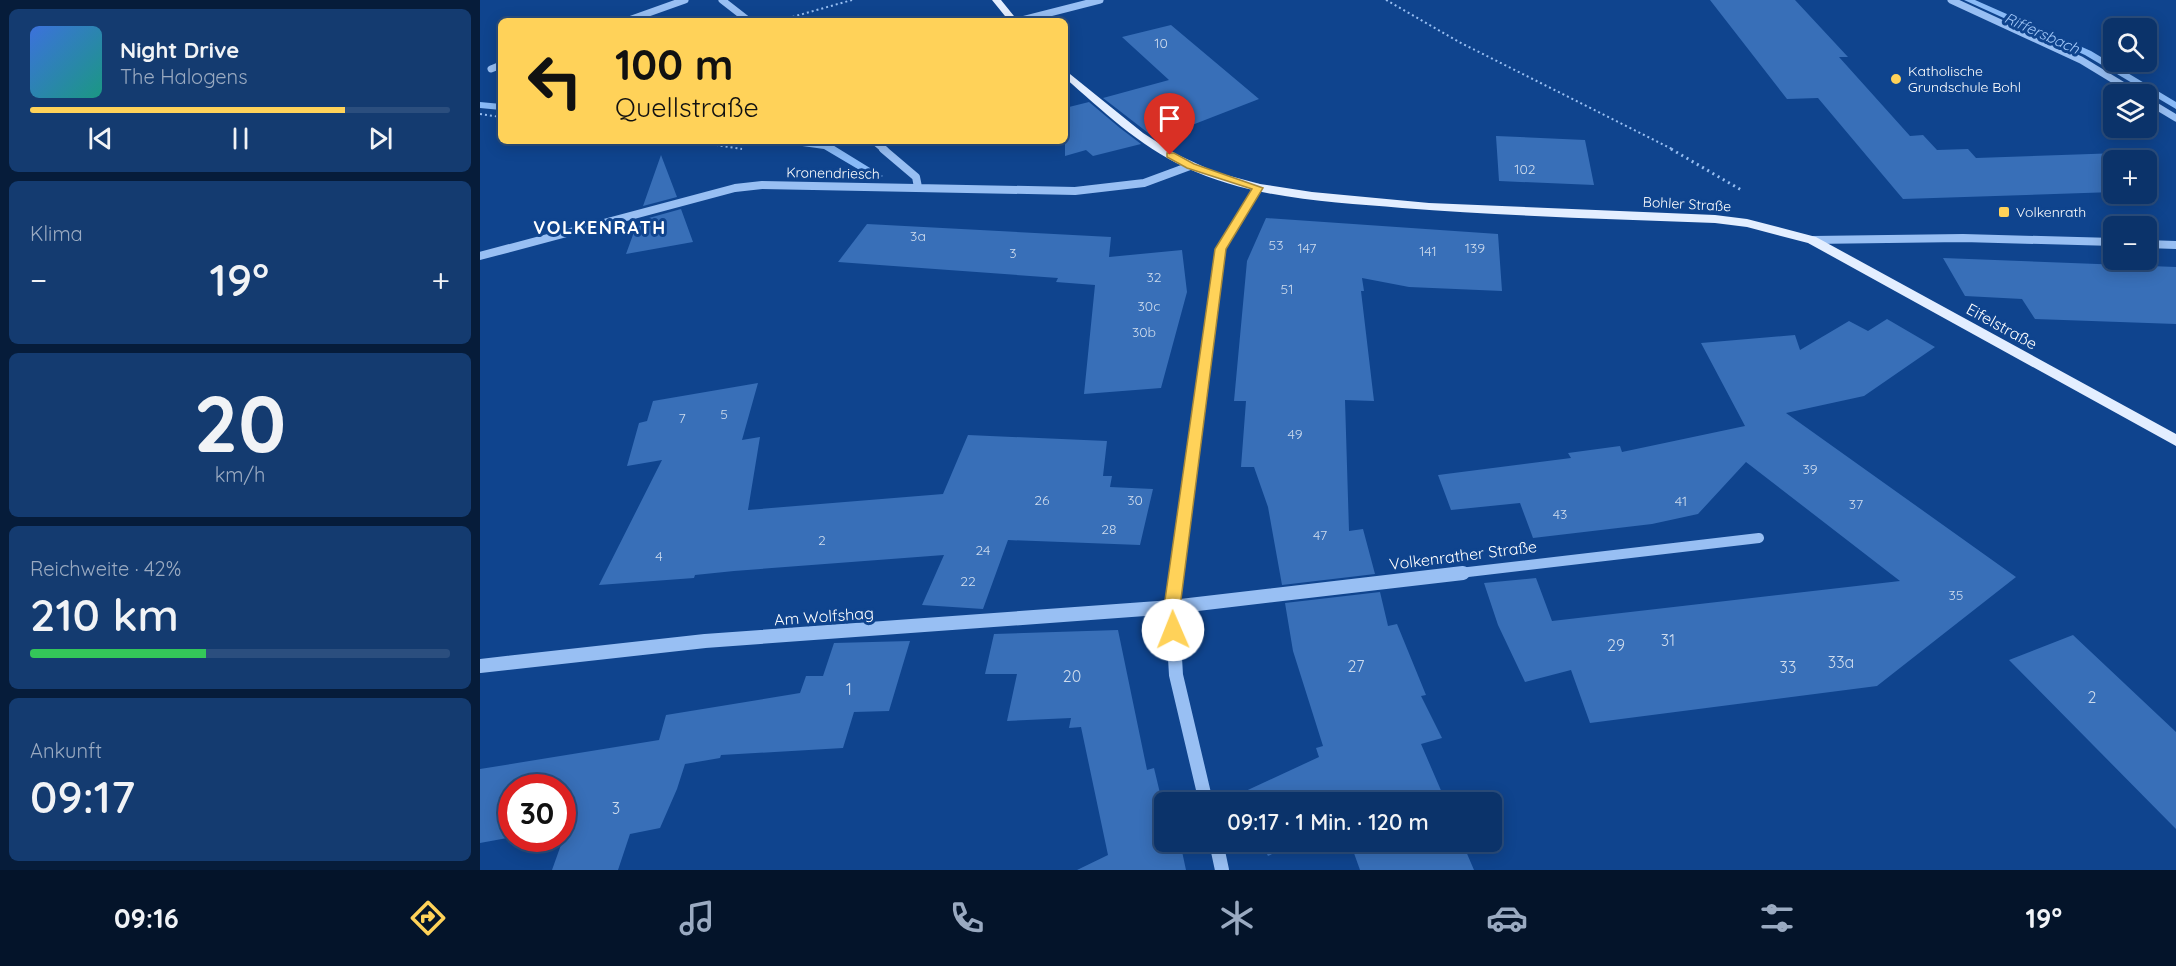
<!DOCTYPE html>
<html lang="de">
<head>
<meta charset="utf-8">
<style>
	body { margin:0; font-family:Quicksand,sans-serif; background:#143b70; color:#f1f3f6; height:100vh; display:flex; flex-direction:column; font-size:22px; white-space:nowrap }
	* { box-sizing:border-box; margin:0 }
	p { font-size:20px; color:#9aaac1 }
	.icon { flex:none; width:33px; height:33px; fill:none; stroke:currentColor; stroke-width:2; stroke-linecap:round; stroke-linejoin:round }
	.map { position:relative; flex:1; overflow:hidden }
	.details { display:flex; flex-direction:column; gap:9px; padding:9px; background:#061c3a; width:480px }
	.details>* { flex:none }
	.top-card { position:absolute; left:18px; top:18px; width:570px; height:126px; border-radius:9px; box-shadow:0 3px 15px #0003,0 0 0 2px #2b4e7e; background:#ffd259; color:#111; overflow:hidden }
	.fabs { position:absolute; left:1623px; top:18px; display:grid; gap:12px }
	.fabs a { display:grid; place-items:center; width:54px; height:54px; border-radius:9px; background:#0b336a; box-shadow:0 3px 15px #0003,0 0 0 2px #2b4e7e; font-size:30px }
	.speed { position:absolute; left:18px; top:774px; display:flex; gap:12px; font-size:30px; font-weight:700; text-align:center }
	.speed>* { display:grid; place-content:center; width:78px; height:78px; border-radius:50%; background:#0b336a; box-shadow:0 3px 15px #0003,0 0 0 2px #2b4e7e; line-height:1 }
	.speed .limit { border:9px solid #d22; background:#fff; color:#111 }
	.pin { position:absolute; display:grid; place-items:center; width:51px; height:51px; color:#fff; margin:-62px -26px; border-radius:50% 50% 50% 0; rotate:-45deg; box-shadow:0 0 6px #0007 }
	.pin .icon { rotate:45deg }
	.me { position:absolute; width:66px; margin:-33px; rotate:359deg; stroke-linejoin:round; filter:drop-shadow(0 0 4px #0008) }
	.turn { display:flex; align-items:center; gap:21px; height:126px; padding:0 18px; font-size:27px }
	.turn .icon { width:78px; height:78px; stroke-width:2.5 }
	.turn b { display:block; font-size:42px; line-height:51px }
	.big { font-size:45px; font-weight:600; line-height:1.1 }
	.details .card { flex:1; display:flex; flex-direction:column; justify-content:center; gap:9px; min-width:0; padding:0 21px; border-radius:9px; background:#143b70 }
	.details .dial { align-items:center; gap:0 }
	.dial b { font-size:78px; line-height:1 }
	.song { display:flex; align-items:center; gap:18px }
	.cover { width:72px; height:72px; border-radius:9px; background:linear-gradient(135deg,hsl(220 70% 55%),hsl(170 70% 35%)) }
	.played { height:6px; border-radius:3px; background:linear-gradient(90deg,#ffd259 75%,#2b4e7e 75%) }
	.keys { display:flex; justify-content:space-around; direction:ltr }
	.heat { display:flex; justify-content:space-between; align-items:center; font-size:33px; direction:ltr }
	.charge { height:9px; border-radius:4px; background:linear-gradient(90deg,#34c759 42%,#2b4e7e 0) }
	.trip { position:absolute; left:674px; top:792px; width:348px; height:60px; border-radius:9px; background:#0b336a; box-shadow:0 3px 15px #0003,0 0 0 2px #2b4e7e; font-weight:600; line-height:60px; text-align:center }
	.dock { display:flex; height:96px; justify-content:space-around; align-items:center; background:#04142a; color:#9aaac1 }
	.dock .icon { width:42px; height:42px }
	.dock .on { color:#ffd259 }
	.dock b { font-size:27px; color:#f1f3f6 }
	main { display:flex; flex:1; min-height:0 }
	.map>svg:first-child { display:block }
</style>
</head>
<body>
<main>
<section class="details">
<div class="card">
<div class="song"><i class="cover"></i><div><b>Night Drive</b><p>The Halogens</p></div></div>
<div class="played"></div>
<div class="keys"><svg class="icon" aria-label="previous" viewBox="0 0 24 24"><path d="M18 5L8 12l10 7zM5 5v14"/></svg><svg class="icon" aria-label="pause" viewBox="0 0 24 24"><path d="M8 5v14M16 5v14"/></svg><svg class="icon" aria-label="next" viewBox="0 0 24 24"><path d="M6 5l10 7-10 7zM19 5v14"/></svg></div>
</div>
<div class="card"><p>Klima</p>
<div class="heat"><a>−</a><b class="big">19°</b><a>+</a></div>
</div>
<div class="card dial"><b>20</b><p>km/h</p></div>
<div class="card"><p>Reichweite · 42%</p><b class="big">210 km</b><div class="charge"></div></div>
<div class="card"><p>Ankunft</p><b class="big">09:17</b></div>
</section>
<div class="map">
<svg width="1696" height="870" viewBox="0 0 1696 870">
	<rect width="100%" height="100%" fill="#0f448e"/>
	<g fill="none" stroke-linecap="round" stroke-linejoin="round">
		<path fill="#89baf7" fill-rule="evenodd" d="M 1484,0 L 1495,0 L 1611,51 L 1696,102 L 1696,109 L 1605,55 Z
			M 0,102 L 21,104 L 21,110 L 0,108 Z
			M 303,141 L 351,144 L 403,176 L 397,179 L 393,178 L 344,149 L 308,144 Z"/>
	</g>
	<path fill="#386fb8" d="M 1230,0 L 1315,0 L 1368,57 L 1359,57 L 1430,136 L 1443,135 L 1457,150 L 1488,149 L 1496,158 L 1640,153 L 1650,160 L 1634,160 L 1634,192 L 1423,199 L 1338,98 L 1307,99 Z
		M 691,25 L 779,99 L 676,139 L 623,98 L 689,80 L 642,37 Z
		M 609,102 L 640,128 L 661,144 L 613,156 L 606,150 L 585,156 L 585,108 Z
		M 1016,136 L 1105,140 L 1114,185 L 1019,181 Z
		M 181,155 L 197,197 L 163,206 Z
		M 201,209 L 213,242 L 146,254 L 158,221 Z
		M 786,218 L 1018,234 L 1022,291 L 929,287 L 882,278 L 884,291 L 881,291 L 894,401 L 865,400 L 869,531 L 883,529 L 895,574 L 802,585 L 788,507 L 774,467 L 761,467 L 766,401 L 754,401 L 767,261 Z
		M 387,224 L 631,237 L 629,257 L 702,250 L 707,292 L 681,388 L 604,394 L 615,285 L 576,282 L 578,278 L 358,262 Z
		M 1463,258 L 1696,267 L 1696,324 L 1555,319 L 1542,299 L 1485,296 Z
		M 1407,319 L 1455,347 L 1384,396 L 1306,413 L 1536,577 L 1397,686 L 1110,723 L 1091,670 L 1045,682 L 1018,625 L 1004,583 L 1056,578 L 1072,621 L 1420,581 L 1266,462 L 1218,514 L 1172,524 L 1053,538 L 1040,503 L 971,510 L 958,475 L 1091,458 L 1088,453 L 1140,446 L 1142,452 L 1265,426 L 1221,343 L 1315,335 L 1320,350 L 1369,321 L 1388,331 Z
		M 278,383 L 262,440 L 280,437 L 268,510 L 463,494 L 488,435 L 627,441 L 623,476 L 632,476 L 630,487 L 673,489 L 660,545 L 528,540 L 503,609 L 442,605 L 464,555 L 254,571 L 215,575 L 214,578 L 119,585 L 182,460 L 147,466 L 159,423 L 167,421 L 173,401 Z
		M 900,592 L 908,626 L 917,624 L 946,695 L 941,696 L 962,738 L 941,744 L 966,802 L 760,802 L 757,795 L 839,757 L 836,748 L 843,746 L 813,651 L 805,603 Z
		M 638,630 L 667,770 L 674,768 L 684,810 L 684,842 L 700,842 L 706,870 L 597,870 L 628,855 L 601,727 L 589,728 L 591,718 L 527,721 L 537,674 L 505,674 L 514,634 Z
		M 1593,635 L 1696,732 L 1696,829 L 1529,660 Z
		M 430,641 L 409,711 L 374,712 L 363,748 L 241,755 L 240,758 L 205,764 L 197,789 L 180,828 L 150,834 L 138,870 L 72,870 L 87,828 L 82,829 L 82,788 L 32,788 L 32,837 L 0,843 L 0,769 L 179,740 L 186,715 L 320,693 L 326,676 L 343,676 L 354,643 Z
		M 781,842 L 818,842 L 788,856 Z
		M 870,842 L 982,842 L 994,870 L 880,870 Z"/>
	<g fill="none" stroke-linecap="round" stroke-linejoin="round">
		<path stroke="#98bff3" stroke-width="2" stroke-dasharray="2 3" stroke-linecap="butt" d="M 906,0 L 981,43 L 1194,150
			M 298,21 L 372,0
			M 0,114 L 21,117
			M 211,141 L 262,149"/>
		<path stroke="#98bff3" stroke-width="3" stroke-dasharray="2 4" stroke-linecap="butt" d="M 1191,149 L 1263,191"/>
		<path stroke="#98bff3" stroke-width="7" d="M 242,0 L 269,21
			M 1471,0 L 1601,60 L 1657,94
			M 146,21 L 205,0
			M 538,21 L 620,0
			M 11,69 L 21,65
			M 1666,100 L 1696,118
			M 394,141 L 405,150"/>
		<path stroke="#98bff3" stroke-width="8" d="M 403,149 L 436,177 L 438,187
			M 1332,240 L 1483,238 L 1634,242
			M 1666,244 L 1696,245
			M 0,256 L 255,188 L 282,185 L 595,191 L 664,183 L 710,166
			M 728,338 L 740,249 L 778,188"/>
		<path stroke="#98bff3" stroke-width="10" d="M 696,574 L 728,337
			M 971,574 L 1279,538"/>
		<path stroke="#98bff3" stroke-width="14" d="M 697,573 L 692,607 L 696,675 L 726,802
			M 0,666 L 225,641 L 692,607 L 983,573
			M 736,842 L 742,870"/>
		<path fill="#e3eeff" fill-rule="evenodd" d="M 512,0 L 521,0 L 538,21 L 529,21 Z
			M 585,70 L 663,133 L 696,154 L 735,172 L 780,184 L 832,192 L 949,203 L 1235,215 L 1267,219 L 1336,237 L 1696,434 L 1696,446 L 1328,243 L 1267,227 L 1235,223 C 1131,219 1026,216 922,208 C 850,202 772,199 705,167 C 659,146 622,110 585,78 Z"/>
	</g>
	<path fill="#ffd259" stroke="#a6883a" stroke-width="1.5" d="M 687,153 L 694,153 L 714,164 L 783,188 L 746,249 L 700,607 L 701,630 L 699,635 L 693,637 L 687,635 L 684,607 L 735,249 L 772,189 L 707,168 L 687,157 Z"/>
	<g fill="#ffd259" stroke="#0f448e" stroke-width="2">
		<circle cx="1416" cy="79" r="6"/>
		<rect x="1518" y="206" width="12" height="12" rx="3"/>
	</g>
	<g text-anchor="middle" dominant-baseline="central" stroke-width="6" stroke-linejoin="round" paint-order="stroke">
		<g font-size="14" fill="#cddbed">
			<text x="681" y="43">10</text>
			<text x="1045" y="169">102</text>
			<text x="438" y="236">3a</text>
			<text x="796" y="245">53</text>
			<text x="827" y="248">147</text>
			<text x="995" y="248">139</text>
			<text x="948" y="251">141</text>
			<text x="533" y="253">3</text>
			<text x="674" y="277">32</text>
			<text x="807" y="289">51</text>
			<text x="669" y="306">30c</text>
			<text x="664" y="332">30b</text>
			<text x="244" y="414">5</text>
			<text x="202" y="418">7</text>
			<text x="815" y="434">49</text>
			<text x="1330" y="469">39</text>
			<text x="562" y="500">26</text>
			<text x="655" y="500">30</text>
			<text x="1201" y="501">41</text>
			<text x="1376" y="504">37</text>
			<text x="1080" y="514">43</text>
			<text x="629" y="529">28</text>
			<text x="840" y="535">47</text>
			<text x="342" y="540">2</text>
			<text x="503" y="550">24</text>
			<text x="179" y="556">4</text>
			<text x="488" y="581">22</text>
			<text x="1476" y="595">35</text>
		</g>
		<g font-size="14" fill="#fff" stroke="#0f448e" text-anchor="start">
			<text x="1428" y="71">Katholische<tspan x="1428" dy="16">Grundschule Bohl</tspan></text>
			<text x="1536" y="212">Volkenrath</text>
		</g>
		<g font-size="14" fill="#fff" stroke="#0f448e">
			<text transform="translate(353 173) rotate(1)">Kronendriesch</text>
			<text transform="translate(1207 204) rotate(3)">Bohler Straße</text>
		</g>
		<g font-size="15" font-style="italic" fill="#a3c9fa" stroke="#0f448e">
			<text transform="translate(1562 33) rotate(24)">Riffersbach</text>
		</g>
		<g font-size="16" fill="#fff" stroke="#0f448e">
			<text transform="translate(1522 326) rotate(29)">Eifelstraße</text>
			<text transform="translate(983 555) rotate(-7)">Volkenrather Straße</text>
			<text transform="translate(344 616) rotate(-4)">Am Wolfshag</text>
		</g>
		<g font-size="16" fill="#cddbed">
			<text x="1188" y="640">31</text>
			<text x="1136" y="645">29</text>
			<text x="1361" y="662">33a</text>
			<text x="876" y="666">27</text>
			<text x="1308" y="667">33</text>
			<text x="592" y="676">20</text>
			<text x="369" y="689">1</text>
			<text x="1612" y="697">2</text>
			<text x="136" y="808">3</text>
		</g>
		<g font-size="18" font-weight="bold" letter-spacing="1.5" fill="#fff" stroke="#0f448e">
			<text x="120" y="227">VOLKENRATH</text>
		</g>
	</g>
</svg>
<div class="fabs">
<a><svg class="icon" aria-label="search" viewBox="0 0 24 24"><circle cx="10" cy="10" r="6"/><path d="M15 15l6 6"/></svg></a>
<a><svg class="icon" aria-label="layers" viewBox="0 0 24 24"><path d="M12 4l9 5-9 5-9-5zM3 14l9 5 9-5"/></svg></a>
<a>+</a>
<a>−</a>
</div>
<div class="speed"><div class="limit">30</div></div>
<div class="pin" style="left:690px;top:155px;background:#d93025"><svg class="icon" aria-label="arrive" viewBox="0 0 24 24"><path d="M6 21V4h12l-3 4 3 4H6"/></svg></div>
<svg class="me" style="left:693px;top:630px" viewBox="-20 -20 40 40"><circle r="19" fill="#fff"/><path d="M0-13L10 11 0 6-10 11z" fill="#ffd259"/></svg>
<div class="trip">09:17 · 1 Min. · 120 m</div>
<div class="top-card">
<div class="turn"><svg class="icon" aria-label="left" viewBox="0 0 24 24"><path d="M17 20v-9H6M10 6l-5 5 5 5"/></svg><div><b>100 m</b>Quellstraße</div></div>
</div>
</div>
</main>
<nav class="dock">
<b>09:16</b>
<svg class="icon on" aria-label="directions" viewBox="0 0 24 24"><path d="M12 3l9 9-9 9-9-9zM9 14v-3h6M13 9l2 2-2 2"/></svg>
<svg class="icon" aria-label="music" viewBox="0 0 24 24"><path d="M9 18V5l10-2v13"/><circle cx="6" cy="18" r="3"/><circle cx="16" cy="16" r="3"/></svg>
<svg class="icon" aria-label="phone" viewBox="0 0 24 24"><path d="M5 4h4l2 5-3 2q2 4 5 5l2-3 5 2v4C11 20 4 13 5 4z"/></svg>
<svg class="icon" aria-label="climate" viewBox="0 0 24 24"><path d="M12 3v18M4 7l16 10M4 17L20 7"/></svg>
<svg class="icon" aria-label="car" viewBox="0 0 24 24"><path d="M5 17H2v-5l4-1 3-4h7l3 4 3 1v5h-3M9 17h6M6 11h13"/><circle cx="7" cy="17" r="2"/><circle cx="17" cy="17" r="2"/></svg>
<svg class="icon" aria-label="filters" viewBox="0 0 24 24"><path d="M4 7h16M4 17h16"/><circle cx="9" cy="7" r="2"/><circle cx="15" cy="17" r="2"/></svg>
<b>19°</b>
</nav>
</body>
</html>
